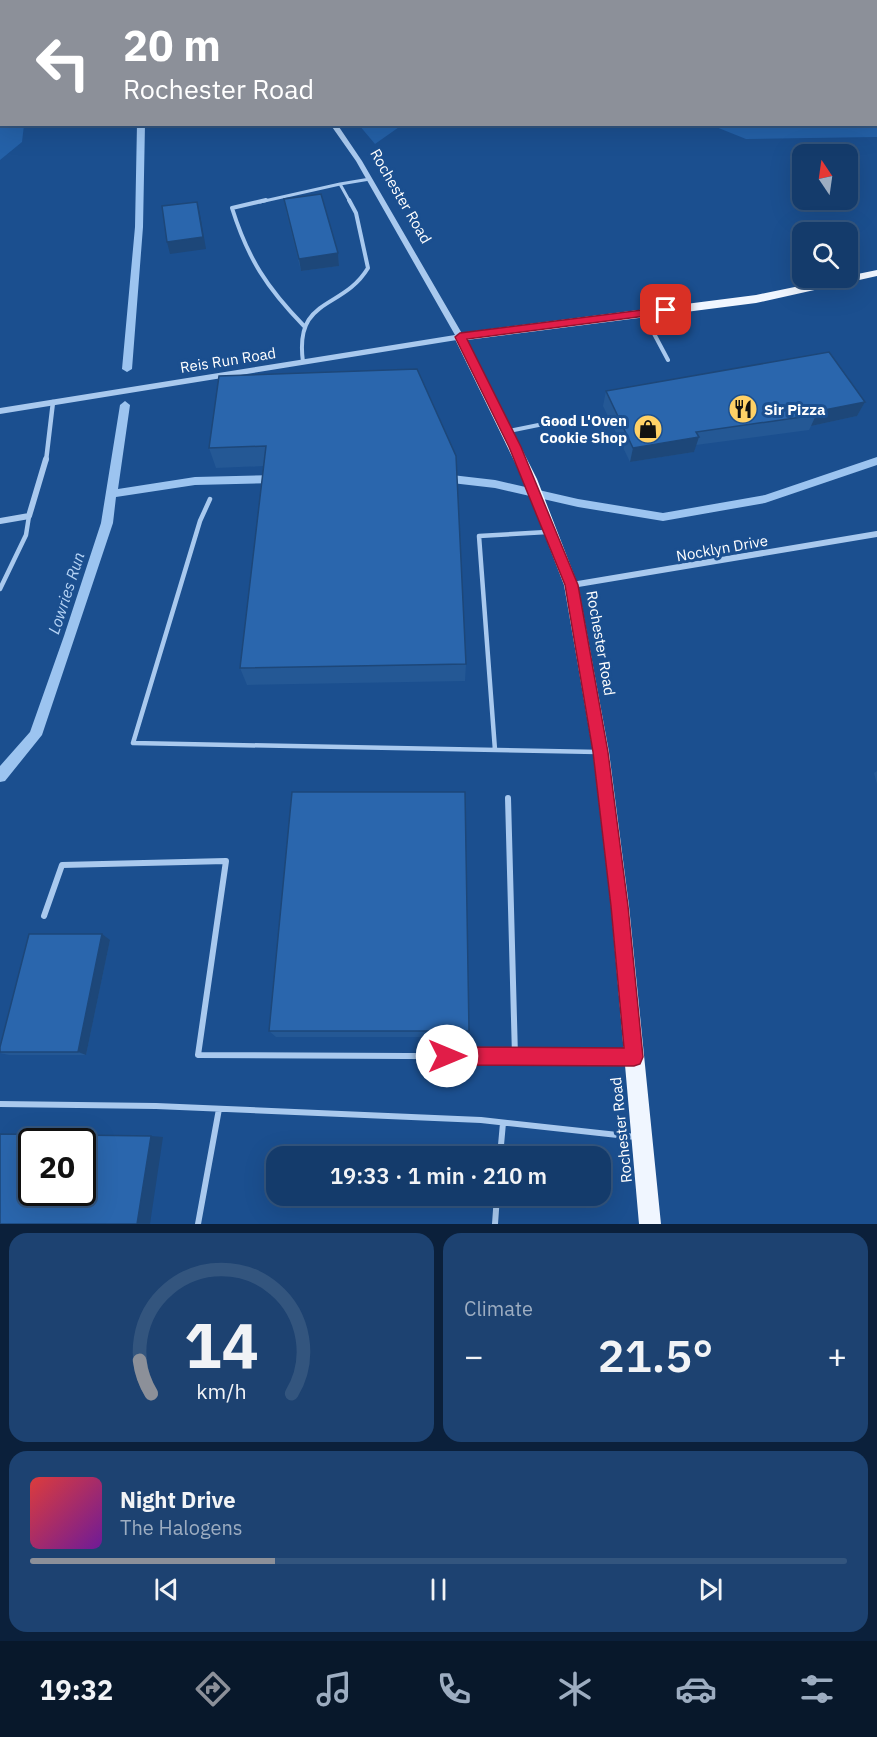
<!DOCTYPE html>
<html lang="en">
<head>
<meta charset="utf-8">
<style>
	body { margin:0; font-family:"IBM Plex Sans",sans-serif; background:#1d4271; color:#f1f3f6; height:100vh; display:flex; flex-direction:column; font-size:22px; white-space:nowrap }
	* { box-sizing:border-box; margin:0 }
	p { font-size:20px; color:#9dadc1 }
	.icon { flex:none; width:33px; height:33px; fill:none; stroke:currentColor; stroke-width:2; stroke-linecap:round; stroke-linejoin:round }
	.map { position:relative; height:1224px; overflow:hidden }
	.side { display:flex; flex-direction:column; gap:9px; padding:9px; background:#0b203b; flex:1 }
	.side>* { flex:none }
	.top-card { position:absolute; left:0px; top:0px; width:878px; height:126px; box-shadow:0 6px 24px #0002,0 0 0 2px #33557e; background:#8c9099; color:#fff; overflow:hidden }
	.needle { width:39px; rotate:347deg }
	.controls { position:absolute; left:792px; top:144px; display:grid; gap:12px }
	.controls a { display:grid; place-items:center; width:66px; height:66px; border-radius:12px; background:#143b6b; box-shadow:0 6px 24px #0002,0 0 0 2px #33557e; font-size:30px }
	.speed { position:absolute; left:18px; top:1128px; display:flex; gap:12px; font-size:30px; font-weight:700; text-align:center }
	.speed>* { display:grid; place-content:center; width:78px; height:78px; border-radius:50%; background:#143b6b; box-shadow:0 6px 24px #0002,0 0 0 2px #33557e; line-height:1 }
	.speed .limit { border:3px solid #111; border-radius:9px; background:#fff; color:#111 }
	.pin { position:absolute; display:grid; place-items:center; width:51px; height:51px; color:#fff; margin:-26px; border-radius:12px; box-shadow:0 3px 9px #0006 }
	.me { position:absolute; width:66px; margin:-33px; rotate:90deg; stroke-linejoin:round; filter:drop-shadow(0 0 4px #0008) }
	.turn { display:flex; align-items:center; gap:21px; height:126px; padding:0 24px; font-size:27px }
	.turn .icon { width:78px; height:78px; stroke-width:2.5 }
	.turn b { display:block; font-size:42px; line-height:51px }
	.big { font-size:45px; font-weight:600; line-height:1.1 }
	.side .card { flex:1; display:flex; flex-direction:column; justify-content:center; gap:9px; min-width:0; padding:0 21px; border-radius:18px; background:#1d4271 }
	.side .dial { align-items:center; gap:0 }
	.dial svg { height:156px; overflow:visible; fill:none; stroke:#33557e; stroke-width:7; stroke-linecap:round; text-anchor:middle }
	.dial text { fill:#f1f3f6; stroke:none }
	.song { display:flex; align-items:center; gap:18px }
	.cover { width:72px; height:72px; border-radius:9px; background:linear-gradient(135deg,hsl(0 70% 55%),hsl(280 70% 35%)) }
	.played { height:6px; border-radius:3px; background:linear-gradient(90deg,#8c9099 30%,#33557e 30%) }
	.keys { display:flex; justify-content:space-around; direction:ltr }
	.heat { display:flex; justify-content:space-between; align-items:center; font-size:33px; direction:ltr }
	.side .tiles { flex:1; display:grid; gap:9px; grid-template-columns:1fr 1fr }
	.card:last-child { grid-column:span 2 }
	.trip { position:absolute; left:266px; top:1146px; width:345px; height:60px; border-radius:18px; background:#143b6b; box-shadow:0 6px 24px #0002,0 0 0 2px #33557e; font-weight:600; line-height:60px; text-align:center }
	.dock { display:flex; height:96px; justify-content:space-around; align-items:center; background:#08182b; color:#9dadc1 }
	.dock .icon { width:42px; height:42px }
	.dock .on { color:#8c9099 }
	.dock b { font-size:27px; color:#f1f3f6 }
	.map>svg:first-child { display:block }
</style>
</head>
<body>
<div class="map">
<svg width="877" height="1224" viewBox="0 0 877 1224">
	<rect width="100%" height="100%" fill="#1b4f8f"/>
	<path fill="#2461a8" d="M 246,0 L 877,0 L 877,137 L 746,139 L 711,125 L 876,124 L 876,2 Z
		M 0,16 L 2,124 L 24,125 L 22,142 L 0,160 Z
		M 359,125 L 402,125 L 375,144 Z"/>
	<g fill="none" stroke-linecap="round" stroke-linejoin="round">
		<path fill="#9cc4f0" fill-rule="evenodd" d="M 119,0 L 125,0 L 126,2 L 120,2 Z
			M 137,124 L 145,124 L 143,227 L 132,369 L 127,372 L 122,369 L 135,227 Z
			M 125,401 L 130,405 L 118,489 L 195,477 L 278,475 L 283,479 L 278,483 L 195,485 L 116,497 L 113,523 L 42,735 L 5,781 L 0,782 L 0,766 L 30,732 L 64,636 L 101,523 L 120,405 Z
			M 877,457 L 877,465 L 765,503 L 663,521 L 578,507 L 495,488 L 443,482 L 438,478 L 443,474 L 495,480 L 578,499 L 663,513 L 765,495 Z"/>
		<path stroke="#a9c9ee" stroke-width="3" d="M 260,202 L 340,184
			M 350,202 L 340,184 L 370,179"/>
		<path stroke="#a9c9ee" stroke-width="4" d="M 266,200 L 232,208 C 248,259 267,288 304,326
			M 643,313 L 668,360
			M 303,362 C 294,296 342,311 368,268 L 356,213 L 349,200
			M 509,431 L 568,419"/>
		<path stroke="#a9c9ee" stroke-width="4.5" d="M 210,499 L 200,521 L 133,743 L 598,752
			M 0,589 L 26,535 L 29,516
			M 495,750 L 479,536 L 547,532"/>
		<path stroke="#a9c9ee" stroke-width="6" d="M 508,798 L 515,1056
			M 44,916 L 62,865 L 226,861 L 198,1055 L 628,1057
			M 0,1104 L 156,1106 L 481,1120 L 636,1137
			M 500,1156 L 503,1123
			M 198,1224 L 219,1109
			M 495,1224 L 497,1196"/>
		<path stroke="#a9c9ee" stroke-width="4.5" d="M 46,461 L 53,402"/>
		<path stroke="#a9c9ee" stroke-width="6" d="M 0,521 L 29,516 L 46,459
			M 572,585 L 877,534"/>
		<path fill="#a9c9ee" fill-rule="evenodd" d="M 221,0 L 227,0 L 228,2 L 222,2 Z
			M 330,124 L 337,124 L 362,161 L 464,337 L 463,339 L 0,414 L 0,408 L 455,335 L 356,161 Z"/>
		<path fill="#f0f6ff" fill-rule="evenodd" d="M 877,270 L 877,276 L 756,303 L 467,340 L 537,479 L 578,585 L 609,752 L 629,906 L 661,1224 L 639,1224 L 611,906 L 593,752 L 564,585 L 523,479 L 454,337 L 460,333 L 756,295 Z"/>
	</g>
	<path fill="#245895" d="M 284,199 L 338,253 L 339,266 L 301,271 L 286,211 Z
		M 219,376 L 466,664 L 465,681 L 247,685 L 240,668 L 264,466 L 216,468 L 209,448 Z
		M 606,391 L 865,402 L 857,416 L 811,426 L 809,430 L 696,445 L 694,452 L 630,462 L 603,406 Z
		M 877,771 L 877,784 L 874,773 Z
		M 110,940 L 86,1055 L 9,1055 L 0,1053 Z
		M 269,1031 L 469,1031 L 468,1037 L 276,1037 Z"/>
	<path fill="#1d4779" d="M 225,124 L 239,124 L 226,128 Z
		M 197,202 L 200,214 L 206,249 L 170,254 L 167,242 Z
		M 338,253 L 339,266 L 301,271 L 299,259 Z
		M 865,402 L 857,416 L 811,426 L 816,415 L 814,412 Z
		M 699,437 L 694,452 L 630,462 L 633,448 Z
		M 102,934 L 110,940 L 86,1055 L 78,1052 Z
		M 151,1136 L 163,1137 L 150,1224 L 137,1224 Z"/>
	<path fill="#2a66ad" stroke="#1d4779" stroke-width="1.5" fill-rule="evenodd" d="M 321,194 L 338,253 L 299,259 L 284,199 Z
		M 197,202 L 203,237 L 167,242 L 162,206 Z
		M 829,352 L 865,402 L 814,412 L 816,415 L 696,432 L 699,437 L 633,448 L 606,391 Z
		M 417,369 L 456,456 L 466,664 L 240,668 L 266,446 L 209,448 L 219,376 Z
		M 292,792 L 465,792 L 469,1031 L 269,1031 Z
		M 29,934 L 102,934 L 78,1052 L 0,1052 L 0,1047 Z
		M 0,1134 L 151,1136 L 137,1224 L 0,1224 ZM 32,1142 L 82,1142 L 82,1192 L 32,1192 Z"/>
	<path fill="#e11d48" stroke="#92132f" stroke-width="1.5" d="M 666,307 L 671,310 L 669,313 L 467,339 L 521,447 L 578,585 L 608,752 L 628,906 L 643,1057 L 640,1064 L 634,1066 L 447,1065 L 440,1063 L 438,1056 L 440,1050 L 447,1047 L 624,1048 L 611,906 L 593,752 L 565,585 L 509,447 L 455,337 L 460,333 Z"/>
	<defs>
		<g id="restaurant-disc" transform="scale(1.5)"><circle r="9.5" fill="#ffd166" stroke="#1b4f8f"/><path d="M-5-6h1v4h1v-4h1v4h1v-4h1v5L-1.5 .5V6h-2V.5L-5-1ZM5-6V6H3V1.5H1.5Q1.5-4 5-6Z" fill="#111"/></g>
		<g id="shop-disc" transform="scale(1.5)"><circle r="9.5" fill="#ffd166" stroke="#1b4f8f"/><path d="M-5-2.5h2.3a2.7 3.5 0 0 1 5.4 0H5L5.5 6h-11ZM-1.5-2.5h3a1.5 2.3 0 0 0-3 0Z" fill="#111"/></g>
	</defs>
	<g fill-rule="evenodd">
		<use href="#restaurant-disc" x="743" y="409"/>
		<use href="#shop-disc" x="648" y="429"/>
	</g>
	<g text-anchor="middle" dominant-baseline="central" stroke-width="6" stroke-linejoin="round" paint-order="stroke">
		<g font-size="15" fill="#fff" stroke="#1b4f8f">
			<text transform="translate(401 196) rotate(60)">Rochester Road</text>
			<text transform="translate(228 360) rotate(-9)">Reis Run Road</text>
			<text transform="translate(722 548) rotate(-10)">Nocklyn Drive</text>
			<text transform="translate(601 643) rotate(80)">Rochester Road</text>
			<text transform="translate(621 1130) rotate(-96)">Rochester Road</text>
		</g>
		<g font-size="15" font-weight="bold" fill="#fff" stroke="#1b4f8f" text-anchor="start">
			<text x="764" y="409">Sir Pizza</text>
			<text x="627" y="420" text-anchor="end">Good L'Oven<tspan x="627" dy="17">Cookie Shop</tspan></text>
		</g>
		<g font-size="16" font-style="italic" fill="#b5d3f5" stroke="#1b4f8f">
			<text transform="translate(66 593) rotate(-72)">Lowries Run</text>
		</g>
	</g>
</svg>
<div class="controls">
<a><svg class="needle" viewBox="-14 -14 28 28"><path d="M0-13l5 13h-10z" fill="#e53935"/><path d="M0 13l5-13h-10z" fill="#9dadc1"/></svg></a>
<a><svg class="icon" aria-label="search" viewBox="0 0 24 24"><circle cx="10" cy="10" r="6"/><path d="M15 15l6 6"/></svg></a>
</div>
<div class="speed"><div class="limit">20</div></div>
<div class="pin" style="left:666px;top:310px;background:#d93025"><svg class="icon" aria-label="arrive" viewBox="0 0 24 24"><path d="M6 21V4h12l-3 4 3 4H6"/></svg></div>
<svg class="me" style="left:447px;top:1056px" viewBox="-20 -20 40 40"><circle r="19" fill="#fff"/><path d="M0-13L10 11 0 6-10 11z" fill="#e11d48"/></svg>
<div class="trip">19:33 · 1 min · 210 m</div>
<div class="top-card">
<div class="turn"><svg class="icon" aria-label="left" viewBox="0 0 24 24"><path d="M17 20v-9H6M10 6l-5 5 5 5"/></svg><div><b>20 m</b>Rochester Road</div></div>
</div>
</div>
<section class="side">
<div class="tiles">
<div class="card dial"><svg viewBox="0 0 100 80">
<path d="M14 69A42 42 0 1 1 86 69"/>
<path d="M14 69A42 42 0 0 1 8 52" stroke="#8c9099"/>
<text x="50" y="56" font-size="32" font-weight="700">14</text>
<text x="50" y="72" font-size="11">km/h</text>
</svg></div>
<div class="card"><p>Climate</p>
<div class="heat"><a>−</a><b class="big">21.5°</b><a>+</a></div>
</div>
<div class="card">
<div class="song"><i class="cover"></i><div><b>Night Drive</b><p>The Halogens</p></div></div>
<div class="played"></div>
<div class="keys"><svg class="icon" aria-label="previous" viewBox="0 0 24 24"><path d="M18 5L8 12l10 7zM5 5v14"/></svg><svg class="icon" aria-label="pause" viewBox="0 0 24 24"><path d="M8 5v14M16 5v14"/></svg><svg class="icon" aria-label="next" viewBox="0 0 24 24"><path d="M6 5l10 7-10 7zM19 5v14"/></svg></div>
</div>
</div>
</section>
<nav class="dock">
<b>19:32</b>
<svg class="icon on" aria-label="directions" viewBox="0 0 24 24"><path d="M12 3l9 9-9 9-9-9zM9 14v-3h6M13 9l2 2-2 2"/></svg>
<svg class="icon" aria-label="music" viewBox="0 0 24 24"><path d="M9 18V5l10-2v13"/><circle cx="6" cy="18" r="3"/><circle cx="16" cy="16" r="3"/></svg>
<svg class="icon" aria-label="phone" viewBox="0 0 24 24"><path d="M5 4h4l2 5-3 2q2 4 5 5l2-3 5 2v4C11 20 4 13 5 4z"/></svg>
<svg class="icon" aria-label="climate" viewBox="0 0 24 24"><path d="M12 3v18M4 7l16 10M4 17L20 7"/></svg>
<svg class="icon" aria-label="car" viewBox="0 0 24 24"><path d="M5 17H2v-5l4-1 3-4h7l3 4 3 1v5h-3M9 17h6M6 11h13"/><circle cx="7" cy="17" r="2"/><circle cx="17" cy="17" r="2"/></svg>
<svg class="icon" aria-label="filters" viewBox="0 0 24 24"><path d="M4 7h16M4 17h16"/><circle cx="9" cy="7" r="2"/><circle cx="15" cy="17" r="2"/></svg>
</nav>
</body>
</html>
